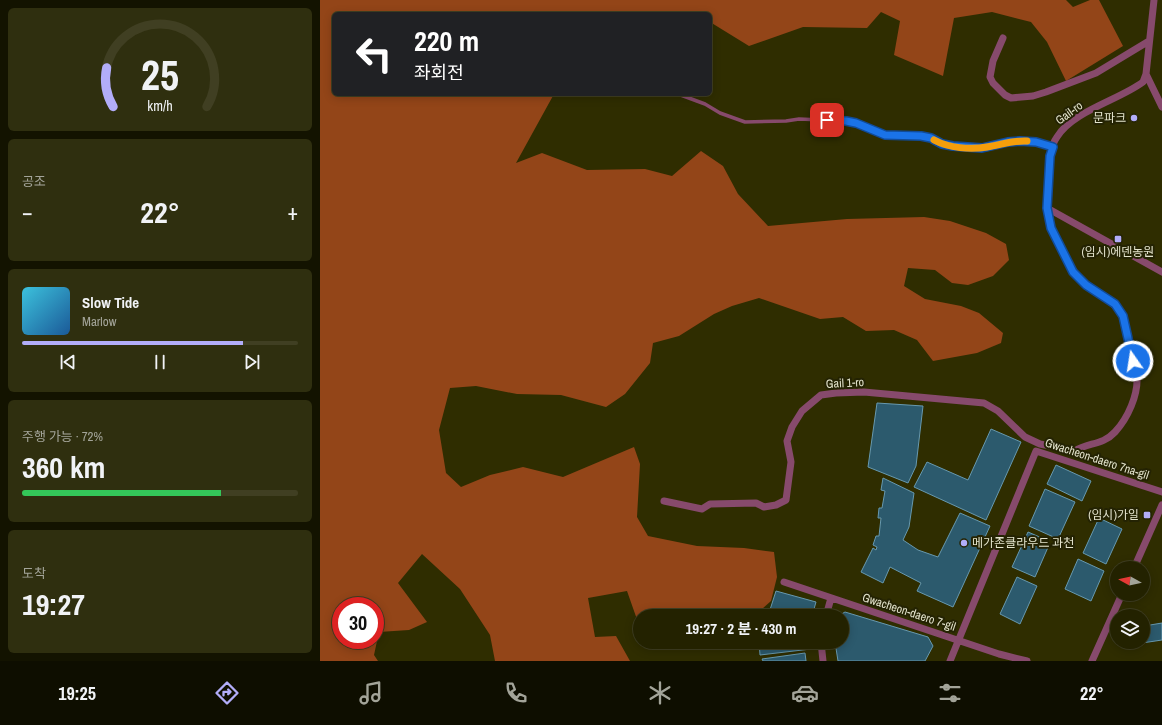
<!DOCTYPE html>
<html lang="ko">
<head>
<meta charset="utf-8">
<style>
	body { margin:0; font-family:"Archivo Narrow","Noto Sans KR",sans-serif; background:#2f2f0f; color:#f1f3f6; height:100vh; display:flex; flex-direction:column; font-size:15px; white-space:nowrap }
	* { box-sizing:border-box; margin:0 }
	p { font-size:13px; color:#a3a499 }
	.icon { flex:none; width:22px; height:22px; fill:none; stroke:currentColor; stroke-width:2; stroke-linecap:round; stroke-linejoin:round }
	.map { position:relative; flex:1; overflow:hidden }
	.side { display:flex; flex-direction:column; gap:8px; padding:8px; background:#131300; width:320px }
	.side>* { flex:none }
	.guide { position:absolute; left:12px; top:12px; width:380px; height:84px; border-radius:6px; box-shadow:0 2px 10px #0003,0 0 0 1px #403f22; background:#202124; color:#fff; overflow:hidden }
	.needle { width:26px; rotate:278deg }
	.controls { position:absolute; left:790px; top:561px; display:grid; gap:8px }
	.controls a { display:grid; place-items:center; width:40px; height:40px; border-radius:50%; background:#232200; box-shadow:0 2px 10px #0003,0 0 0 1px #403f22; font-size:20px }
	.speed { position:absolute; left:12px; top:597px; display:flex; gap:8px; font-size:20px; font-weight:700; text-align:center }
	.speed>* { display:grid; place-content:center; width:52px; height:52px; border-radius:50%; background:#232200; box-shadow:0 2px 10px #0003,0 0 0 1px #403f22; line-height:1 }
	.speed .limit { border:6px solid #d22; background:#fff; color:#111 }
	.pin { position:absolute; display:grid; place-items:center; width:34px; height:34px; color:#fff; margin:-17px; border-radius:8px; box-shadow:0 2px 6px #0006 }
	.me { position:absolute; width:44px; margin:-22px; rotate:347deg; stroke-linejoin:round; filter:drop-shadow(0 0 3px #0008) }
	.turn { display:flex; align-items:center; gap:14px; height:84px; padding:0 16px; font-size:18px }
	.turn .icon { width:52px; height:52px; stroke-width:2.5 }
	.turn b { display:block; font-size:28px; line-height:34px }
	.big { font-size:30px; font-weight:700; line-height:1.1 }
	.side .widget { flex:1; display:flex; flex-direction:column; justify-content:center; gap:6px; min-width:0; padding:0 14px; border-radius:6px; background:#2f2f0f }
	.side .dial { align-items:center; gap:0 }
	.dial svg { height:104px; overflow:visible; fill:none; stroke:#403f22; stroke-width:7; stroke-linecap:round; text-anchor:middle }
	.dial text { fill:#f1f3f6; stroke:none }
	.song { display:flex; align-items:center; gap:12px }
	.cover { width:48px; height:48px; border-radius:6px; background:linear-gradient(135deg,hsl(190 70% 55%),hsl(210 70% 35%)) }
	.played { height:4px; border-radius:2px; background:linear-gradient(90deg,#b2adf9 80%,#403f22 80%) }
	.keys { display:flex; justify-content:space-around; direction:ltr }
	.heat { display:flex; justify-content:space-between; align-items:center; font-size:22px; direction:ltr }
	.charge { height:6px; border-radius:3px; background:linear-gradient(90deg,#34c759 72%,#403f22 0) }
	.trip { position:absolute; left:313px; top:609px; width:216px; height:40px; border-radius:20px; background:#232200; box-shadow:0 2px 10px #0003,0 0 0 1px #403f22; font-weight:700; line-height:40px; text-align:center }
	.tabs { display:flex; height:64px; justify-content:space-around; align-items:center; background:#0e0e00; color:#a3a499 }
	.tabs .icon { width:28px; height:28px }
	.tabs .on { color:#b2adf9 }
	.tabs b { font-size:18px; color:#f1f3f6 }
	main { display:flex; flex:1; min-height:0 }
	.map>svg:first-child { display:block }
</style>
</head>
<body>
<main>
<section class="side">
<div class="widget dial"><svg viewBox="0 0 100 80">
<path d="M14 69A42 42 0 1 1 86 69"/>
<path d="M14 69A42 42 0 0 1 9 39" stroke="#b2adf9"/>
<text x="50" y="56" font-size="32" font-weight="700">25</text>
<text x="50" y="72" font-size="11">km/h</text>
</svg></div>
<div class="widget"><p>공조</p>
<div class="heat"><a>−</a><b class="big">22°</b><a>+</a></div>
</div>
<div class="widget">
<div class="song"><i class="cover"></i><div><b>Slow Tide</b><p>Marlow</p></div></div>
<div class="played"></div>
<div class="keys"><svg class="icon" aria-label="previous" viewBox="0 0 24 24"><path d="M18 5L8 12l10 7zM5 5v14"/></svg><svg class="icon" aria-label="pause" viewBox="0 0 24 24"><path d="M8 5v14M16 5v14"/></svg><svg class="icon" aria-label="next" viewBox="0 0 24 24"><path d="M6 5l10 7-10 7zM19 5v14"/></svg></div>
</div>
<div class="widget"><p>주행 가능 · 72%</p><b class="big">360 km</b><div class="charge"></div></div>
<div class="widget"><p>도착</p><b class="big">19:27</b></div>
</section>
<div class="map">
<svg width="842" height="661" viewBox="0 0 842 661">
	<rect width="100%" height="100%" fill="#2f2d00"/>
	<path fill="#934518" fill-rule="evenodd" d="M 0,0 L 746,0 L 753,7 L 770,0 L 779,0 L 803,46 L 746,81 L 727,42 L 711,22 L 672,12 L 634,18 L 623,76 L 574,55 L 580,21 L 561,12 L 547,28 L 483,27 L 429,46 L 390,22 L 390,14 L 377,14 L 374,13 L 370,14 L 330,14 L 314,11 L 281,11 L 279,14 L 14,14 L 14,94 L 234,94 L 196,163 L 222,153 L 267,170 L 325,169 L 352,176 L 381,151 L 403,166 L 418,194 L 448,226 L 527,219 L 604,217 L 630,221 L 666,233 L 686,244 L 689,260 L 673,276 L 648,285 L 632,283 L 615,270 L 588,268 L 584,286 L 605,299 L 641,306 L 659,313 L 683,333 L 681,343 L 657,353 L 613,361 L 597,340 L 574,330 L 546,331 L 523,317 L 500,319 L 439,298 L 412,306 L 394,314 L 359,336 L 333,343 L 330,363 L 305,394 L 286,407 L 241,395 L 197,394 L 156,386 L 130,388 L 119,430 L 126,473 L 141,487 L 170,475 L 203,467 L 243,477 L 314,447 L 320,464 L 317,517 L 328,536 L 377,546 L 424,548 L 454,552 L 457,577 L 451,601 L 434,616 L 320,616 L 320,628 L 307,591 L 268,598 L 275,637 L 296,636 L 310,661 L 175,661 L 170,635 L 140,589 L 102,554 L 78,583 L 107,622 L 89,630 L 59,632 L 54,655 L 58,661 L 0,661 ZM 21,606 L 55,606 L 55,640 L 21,640 Z"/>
	<path fill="#2c5a6d" stroke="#6799af" d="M 557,403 L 603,406 L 596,466 L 588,483 L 548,467 Z
		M 671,429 L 701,442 L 666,520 L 594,487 L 607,462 L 648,480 Z
		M 736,465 L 771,481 L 762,501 L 727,484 Z
		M 563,478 L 594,493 L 589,527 L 583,540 L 598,550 L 618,557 L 640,513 L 670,526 L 633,607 L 597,591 L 601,583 L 570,567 L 563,583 L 541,572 L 553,548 L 556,550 L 557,547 L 553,545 L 556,536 L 559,536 L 561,518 L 558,518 L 559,508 L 562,508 L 565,491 L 561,490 Z
		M 725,489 L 755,502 L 738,539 L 709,526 Z
		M 779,518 L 802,529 L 786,564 L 763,553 Z
		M 708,532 L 722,538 L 721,541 L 729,545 L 715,577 L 692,567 Z
		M 758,559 L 784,571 L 771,601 L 745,589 Z
		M 697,577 L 717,586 L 700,624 L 680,614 Z
		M 456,591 L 496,602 L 492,616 L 448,616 Z
		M 525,612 L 608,637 L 613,646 L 605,661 L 518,661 L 515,642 L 522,642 L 522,616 L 518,616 Z
		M 842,623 L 842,640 L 822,643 L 830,625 Z
		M 439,642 L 491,642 L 491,649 L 440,655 Z
		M 485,653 L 486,661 L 443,661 L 442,659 Z"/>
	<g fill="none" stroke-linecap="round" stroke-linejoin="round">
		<path stroke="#874a6c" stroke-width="3.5" d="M 358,94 L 385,104 L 400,113 L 425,122 L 466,121 L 479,119 L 526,121 L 536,123 L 565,135 L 601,136 L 611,138 L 622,144 L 633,146 L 662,148 L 688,142 L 700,141 L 716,142 L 733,147"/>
		<path stroke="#874a6c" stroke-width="7" d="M 683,38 L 673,61 L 670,77 L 673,83 L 685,95 L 691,98 L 713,96 L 726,92 L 776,73 L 829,41
			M 826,74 L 842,107
			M 727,208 L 842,272
			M 344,501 L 382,509 L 390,504 L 436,503 L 444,507 L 456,505 L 466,500 L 471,462 L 467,441 L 472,427 L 482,411 L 501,395 L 516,393 L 544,392 L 664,403 L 678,411 L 705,437 L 720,444 L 755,451 C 768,442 782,446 795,432 C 808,418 818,395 817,377 C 816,365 811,353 809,341 C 807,333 806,322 802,315 C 794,300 778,296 766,285 C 750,271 728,229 727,208 C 726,198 728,188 729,178 C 730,165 729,148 737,137 C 753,111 799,100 823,82 L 826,74 L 834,0
			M 814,568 L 842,505
			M 464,582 L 679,654 L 707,661
			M 506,616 L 511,598
			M 501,642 L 503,661
			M 630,661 L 716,451 L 842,492
			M 772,661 L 802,594"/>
	</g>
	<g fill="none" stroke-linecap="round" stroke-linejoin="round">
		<g stroke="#114b97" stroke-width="10">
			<path id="route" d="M 507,120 L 526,121 L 536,123 L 565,135 L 601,136 L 611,138 L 622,144 L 633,146 L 662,148 L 688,142 L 700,141 L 716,142 L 733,147 L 730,156 L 727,208 L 731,228 L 753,272 L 766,285 L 795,304 L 803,316 L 813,361"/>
		</g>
		<use href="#route" stroke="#1a73e8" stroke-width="7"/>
		<path stroke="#f59e0b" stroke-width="7" d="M 614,140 C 629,148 650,150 667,147 C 681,145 693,140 707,141"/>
	</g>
	<g fill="#b2adf9" stroke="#242303" stroke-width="1.5">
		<circle cx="814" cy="118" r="4"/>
		<rect x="794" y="235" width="8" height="8" rx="2"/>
		<rect x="823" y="511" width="8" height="8" rx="2"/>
		<circle cx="644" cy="543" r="4"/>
	</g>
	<g text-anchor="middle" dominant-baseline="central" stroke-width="4" stroke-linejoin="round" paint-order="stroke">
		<g font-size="12" fill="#e3e3cc" stroke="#242303">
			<text transform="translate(749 113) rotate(-36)">Gail-ro</text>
			<text transform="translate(525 383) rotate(-3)">Gail 1-ro</text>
			<text transform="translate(777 459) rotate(18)">Gwacheon-daero 7na-gil</text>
			<text transform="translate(589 612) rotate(18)">Gwacheon-daero 7-gil</text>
		</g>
		<g font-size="12" fill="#e3e3cc" stroke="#242303" text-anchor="end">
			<text x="806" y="118">문파크</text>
			<text x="798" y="252" text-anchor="middle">(임시)에덴농원</text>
			<text x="819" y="515">(임시)가일</text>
			<text x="652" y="543" text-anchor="start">메가존클라우드 과천</text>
		</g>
	</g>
</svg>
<div class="controls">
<a><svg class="needle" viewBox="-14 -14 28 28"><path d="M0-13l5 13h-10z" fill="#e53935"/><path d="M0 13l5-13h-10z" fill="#a3a499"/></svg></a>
<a><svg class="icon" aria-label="layers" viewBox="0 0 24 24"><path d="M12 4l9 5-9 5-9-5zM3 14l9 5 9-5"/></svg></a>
</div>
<div class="speed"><div class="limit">30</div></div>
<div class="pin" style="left:507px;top:120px;background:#d93025"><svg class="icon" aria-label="arrive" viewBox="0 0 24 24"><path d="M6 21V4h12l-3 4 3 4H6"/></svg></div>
<svg class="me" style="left:813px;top:361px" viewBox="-20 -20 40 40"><circle r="17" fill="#1a73e8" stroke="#fff" stroke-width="3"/><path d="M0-11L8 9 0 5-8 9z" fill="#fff"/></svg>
<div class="trip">19:27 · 2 분 · 430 m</div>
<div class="guide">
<div class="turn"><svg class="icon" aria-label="left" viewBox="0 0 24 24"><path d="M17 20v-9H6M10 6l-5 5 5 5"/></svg><div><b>220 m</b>좌회전</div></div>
</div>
</div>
</main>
<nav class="tabs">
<b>19:25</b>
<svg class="icon on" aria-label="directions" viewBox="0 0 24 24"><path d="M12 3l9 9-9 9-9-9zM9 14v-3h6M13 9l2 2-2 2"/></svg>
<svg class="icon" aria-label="music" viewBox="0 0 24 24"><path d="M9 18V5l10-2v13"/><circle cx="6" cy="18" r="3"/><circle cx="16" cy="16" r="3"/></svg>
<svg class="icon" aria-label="phone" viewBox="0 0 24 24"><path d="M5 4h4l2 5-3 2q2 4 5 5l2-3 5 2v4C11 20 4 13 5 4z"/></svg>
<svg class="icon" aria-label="climate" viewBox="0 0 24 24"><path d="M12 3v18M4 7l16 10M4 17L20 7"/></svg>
<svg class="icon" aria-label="car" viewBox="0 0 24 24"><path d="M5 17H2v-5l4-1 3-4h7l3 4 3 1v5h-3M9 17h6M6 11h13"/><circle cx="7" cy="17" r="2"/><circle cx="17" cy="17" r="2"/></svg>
<svg class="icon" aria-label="filters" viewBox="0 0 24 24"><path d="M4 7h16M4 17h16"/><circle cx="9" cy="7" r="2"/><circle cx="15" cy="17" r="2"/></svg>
<b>22°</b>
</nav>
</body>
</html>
